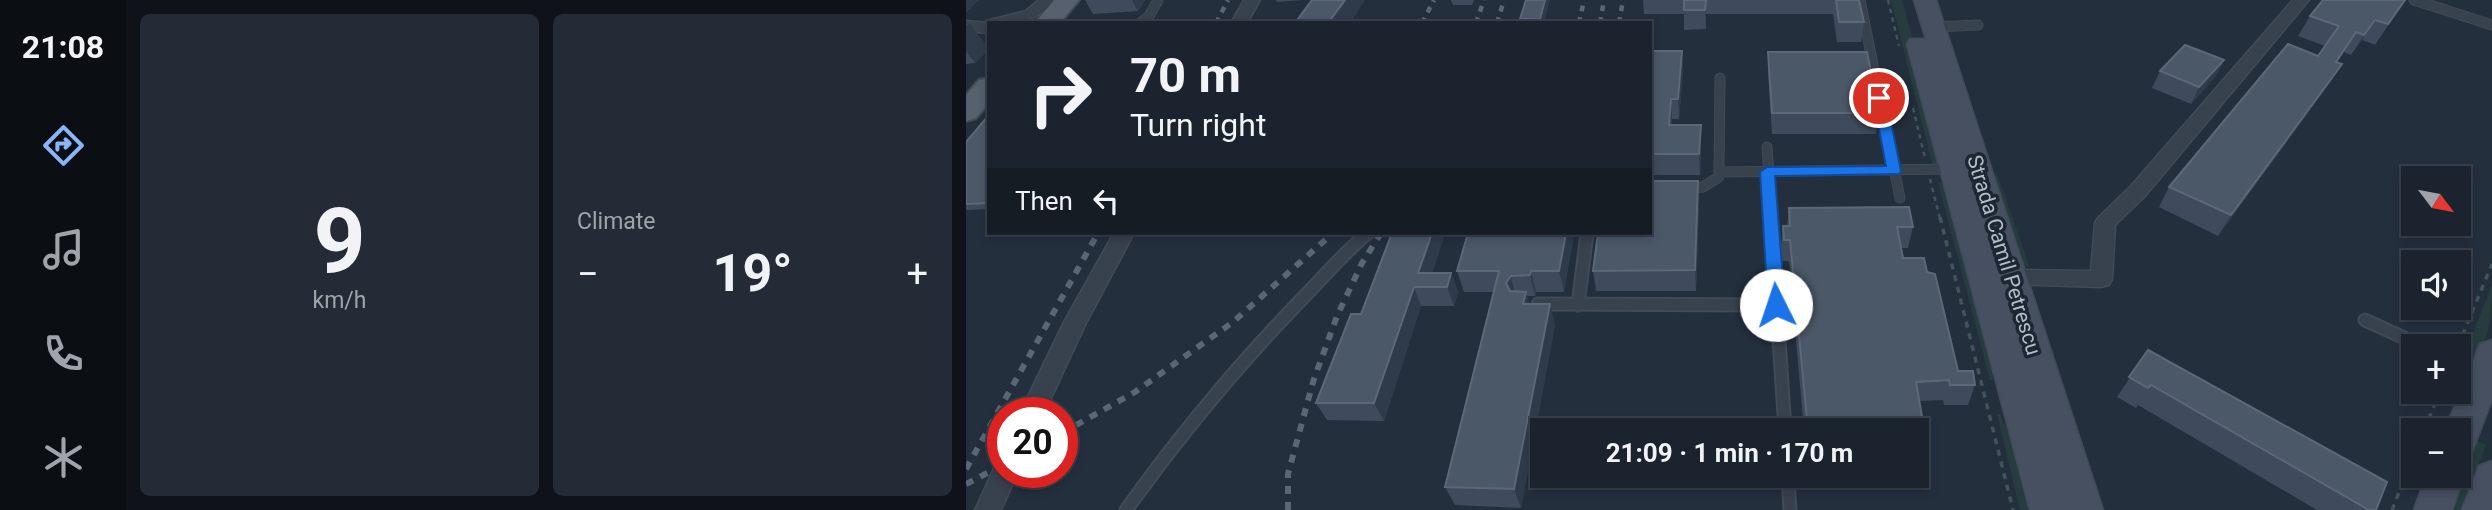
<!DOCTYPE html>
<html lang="en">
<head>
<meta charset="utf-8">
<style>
	body { margin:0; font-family:Roboto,sans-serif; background:#242b36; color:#f1f3f6; height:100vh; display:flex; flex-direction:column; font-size:26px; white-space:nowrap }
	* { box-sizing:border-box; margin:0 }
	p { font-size:23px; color:#a0a4aa }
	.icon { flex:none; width:38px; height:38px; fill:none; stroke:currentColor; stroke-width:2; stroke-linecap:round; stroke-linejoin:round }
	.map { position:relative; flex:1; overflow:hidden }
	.sheet { display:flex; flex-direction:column; gap:14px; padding:14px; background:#0f1319; width:840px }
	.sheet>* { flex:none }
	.guide { position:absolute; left:21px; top:21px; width:665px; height:214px; border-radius:0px; box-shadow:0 4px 10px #0003,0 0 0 2px #39404a; background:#1b232e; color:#f1f3f6; overflow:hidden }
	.needle { width:46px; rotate:122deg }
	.buttons { position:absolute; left:1435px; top:166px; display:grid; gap:14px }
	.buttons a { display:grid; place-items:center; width:70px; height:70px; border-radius:0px; background:#1b232e; box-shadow:0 4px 10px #0003,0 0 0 2px #39404a; font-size:35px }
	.speed { position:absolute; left:21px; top:397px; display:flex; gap:14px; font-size:35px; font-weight:700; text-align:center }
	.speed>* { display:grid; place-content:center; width:91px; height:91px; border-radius:50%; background:#1b232e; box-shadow:0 4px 10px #0003,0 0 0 2px #39404a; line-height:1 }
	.speed .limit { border:10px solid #d22; background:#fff; color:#111 }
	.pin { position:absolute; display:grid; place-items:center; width:60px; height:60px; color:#fff; margin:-30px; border:4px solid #fff; border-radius:50%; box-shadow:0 2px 7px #0007 }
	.me { position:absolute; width:77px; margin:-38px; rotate:356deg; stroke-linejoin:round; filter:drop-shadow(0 0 5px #0008) }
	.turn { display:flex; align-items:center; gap:24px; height:147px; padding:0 28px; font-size:32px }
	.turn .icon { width:91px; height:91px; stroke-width:2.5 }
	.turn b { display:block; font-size:49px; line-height:60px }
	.then { display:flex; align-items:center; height:66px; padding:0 28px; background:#0003; gap:14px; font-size:26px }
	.big { font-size:52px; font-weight:700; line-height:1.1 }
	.sheet .card { flex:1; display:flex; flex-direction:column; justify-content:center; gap:10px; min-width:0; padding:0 24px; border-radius:10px; background:#242b36 }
	.sheet .dial { align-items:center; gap:0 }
	.dial b { font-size:91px; line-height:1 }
	.heat { display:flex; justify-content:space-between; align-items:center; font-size:38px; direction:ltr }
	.sheet .tiles { flex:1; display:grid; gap:14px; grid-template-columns:repeat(2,1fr) }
	.trip { position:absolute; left:564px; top:418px; width:399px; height:70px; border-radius:0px; background:#1b232e; box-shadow:0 4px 10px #0003,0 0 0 2px #39404a; font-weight:700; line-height:70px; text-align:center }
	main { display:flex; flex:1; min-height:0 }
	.tabs { display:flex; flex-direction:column; width:126px; justify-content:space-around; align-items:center; background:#0b0e12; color:#a0a4aa }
	.tabs .icon { width:49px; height:49px }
	.tabs .current { color:#8ab4f8 }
	.tabs b { font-size:32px; color:#f1f3f6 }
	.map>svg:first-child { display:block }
</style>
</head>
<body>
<main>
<nav class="tabs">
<b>21:08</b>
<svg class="icon current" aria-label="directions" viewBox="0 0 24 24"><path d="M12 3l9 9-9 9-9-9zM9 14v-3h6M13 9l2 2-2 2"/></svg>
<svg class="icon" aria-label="music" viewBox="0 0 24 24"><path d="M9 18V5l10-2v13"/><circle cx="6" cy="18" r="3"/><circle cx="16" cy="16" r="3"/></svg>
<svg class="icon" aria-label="phone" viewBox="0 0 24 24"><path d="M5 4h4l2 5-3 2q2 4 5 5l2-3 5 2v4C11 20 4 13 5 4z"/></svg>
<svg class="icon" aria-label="climate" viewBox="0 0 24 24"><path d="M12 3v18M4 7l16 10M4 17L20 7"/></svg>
</nav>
<section class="sheet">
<div class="tiles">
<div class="card dial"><b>9</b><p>km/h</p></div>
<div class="card"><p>Climate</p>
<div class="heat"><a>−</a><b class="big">19°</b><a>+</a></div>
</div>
</div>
</section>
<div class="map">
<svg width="1526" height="510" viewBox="0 0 1526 510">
	<rect width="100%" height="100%" fill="#242f3e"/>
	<path fill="#263c3f" d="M 925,0 L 936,0 L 978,153 L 974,163 L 967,166 Z
		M 1030,171 L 1064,268 L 1052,262 L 1031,200 Z
		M 972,182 L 979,184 L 1026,353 L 1027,380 L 1024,380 Z
		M 1526,285 C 1526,310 1526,334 1510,354 L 1498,355 Z
		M 1031,414 L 1034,414 L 1067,489 L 1073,510 L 1054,510 Z
		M 1508,438 L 1520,445 L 1496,510 L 1481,510 Z"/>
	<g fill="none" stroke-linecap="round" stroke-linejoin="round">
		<g stroke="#414a57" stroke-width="11">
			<path id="lane-far1" d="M 894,0 L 934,198
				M 1448,0 L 1526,25
				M 174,23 L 183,16 L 192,0
				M 967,27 L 1012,25
				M 801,147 L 806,219
				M 753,172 L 987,169
				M 719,189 L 737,187 L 753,177 L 754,78"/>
		</g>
		<g stroke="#414a57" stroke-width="15">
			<path id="lane" d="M 805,217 L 819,430
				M 572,304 L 810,305
				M 612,305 L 621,233
				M 1399,320 L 1456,346
				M 1493,364 L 1515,375
				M 822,476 L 824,510
				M 160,510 C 213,436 271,366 334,301 C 357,278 377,253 402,233"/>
		</g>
		<g stroke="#414a57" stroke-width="3">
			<path id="street" d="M 73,0 L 90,0 C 72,22 49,23 23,23 L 23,33 L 0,31 L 0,21 L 22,23 L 24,20 L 60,11 Z
				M 278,0 L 294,0 L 281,23 L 265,23 Z
				M 1327,0 L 1343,0 L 1179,196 L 1149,225 L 1146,279 L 1143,285 L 1135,287 L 1038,284 L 1035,278 L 1038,272 L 1046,270 L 1125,271 L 1129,223 L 1132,218 L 1165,186 Z
				M 148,233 L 168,233 L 120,323 L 78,413 L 54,413 L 98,322 Z
				M 37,461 L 37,472 L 52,472 L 35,510 L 9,510 L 30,464 Z"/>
		</g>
		<g stroke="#414a57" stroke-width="3">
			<path id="secondary" d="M 948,0 L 970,0 L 1137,510 L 1064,510 L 941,44 L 944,39 L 960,39 Z
				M 1526,340 L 1526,399 L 1506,452 L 1493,457 L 1493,430 L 1479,430 L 1514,344 Z
				M 1526,461 L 1526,510 L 1496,510 L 1513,466 Z
				M 1493,466 L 1498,476 L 1486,510 L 1448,510 L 1460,476 L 1493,476 Z"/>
		</g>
		<g stroke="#414a57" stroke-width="4">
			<path id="primary" d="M 88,0 L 113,0 L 94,23 L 69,23 Z
				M 23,78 L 23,103 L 10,118 L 0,121 L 0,95 L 13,80 Z"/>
		</g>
		<path stroke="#3f5557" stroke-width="2.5" stroke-dasharray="4.5 4.5" stroke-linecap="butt" d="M 922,0 L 933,46
			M 947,108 L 959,158
			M 964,179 L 974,219"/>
		<path stroke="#3f5557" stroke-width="3.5" stroke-dasharray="6 6" stroke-linecap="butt" d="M 974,217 L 1047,510
			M 1492,346 L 1526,264
			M 1458,430 L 1474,392
			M 1426,510 L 1447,457"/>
		<use href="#lane-far1" stroke="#38414e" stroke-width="9"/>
		<use href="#lane" stroke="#38414e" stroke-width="11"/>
		<use href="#street" fill="#38414e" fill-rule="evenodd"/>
		<use href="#secondary" fill="#465061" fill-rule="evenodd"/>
		<use href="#primary" fill="#56606e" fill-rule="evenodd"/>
		<path stroke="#5a6575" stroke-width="4.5" stroke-dasharray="6 6" stroke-linecap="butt" d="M 250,23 L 262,0
			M 456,23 L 468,0
			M 510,23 L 518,0
			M 531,23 L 538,0
			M 613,23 L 618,0
			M 634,23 L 638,0
			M 653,23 L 657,0"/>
		<path stroke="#5a6575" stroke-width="6" stroke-dasharray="8 8" stroke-linecap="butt" d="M 96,433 L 169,392 L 267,322 L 367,233
			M 0,469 L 132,233
			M 0,484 L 37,465
			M 322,510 L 322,474 L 347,382 L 371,316 L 396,263 L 415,233"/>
	</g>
	<path fill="#3f4b5c" d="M 119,0 L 179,0 L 172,11 L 127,14 Z
		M 310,0 L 336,0 L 311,2 Z
		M 485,0 L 508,0 L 506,5 L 487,5 Z
		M 560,0 L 578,23 L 554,23 L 554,19 Z
		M 677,0 L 893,0 L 898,22 L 895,42 L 871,42 L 867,14 L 740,14 L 740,29 L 718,30 L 718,14 L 678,14 Z
		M 1439,0 L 1409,45 L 1396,40 L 1385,55 L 1378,52 L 1371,62 L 1376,64 L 1363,84 L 1252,236 L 1193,207 L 1203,187 L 1352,56 L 1359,46 L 1332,36 L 1344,16 Z
		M 0,24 L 4,24 L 23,49 L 9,63 L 0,64 Z
		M 684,51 L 716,51 L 717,71 L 713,119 L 706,119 L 706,125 L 735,146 L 734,175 L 684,175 Z
		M 802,52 L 913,113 L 910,134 L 806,134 L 802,72 Z
		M 1258,60 L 1250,76 L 1225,104 L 1186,88 L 1194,71 Z
		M 23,116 L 23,209 L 0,210 L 0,142 Z
		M 732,181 L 733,202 L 730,291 L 630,291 L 627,271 Z
		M 823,208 L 947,227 L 942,248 L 935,248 L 937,258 L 961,272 L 992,371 L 1009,385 L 1002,405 L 978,405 L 977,400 L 953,401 L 959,434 L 953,453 L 950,453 L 950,430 L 838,430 L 823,261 L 816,261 L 815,247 L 817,226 L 821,226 Z
		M 479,233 L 466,273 L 485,273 L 492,292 L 488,306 L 455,306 L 418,421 L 361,420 L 350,403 L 395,314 Z
		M 608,233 L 598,292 L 570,292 L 569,296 L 561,296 L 563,304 L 589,324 L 555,508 L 489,505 L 479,487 L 528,292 L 498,292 L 491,271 Z
		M 1182,350 L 1403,510 L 1351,510 L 1172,405 L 1170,408 L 1151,397 Z"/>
	<path fill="#2f3b4b" d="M 0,0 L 13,0 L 0,13 Z
		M 166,0 L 179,0 L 172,11 Z
		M 379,0 L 399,0 L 384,23 L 362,23 Z
		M 579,0 L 584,0 L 578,23 L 575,23 L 574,19 Z
		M 740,0 L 740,29 L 739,10 Z
		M 1409,20 L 1396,40 L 1385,55 L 1398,35 Z
		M 4,24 L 23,49 L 9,63 L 0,51 L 0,25 Z
		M 716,51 L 717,71 L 713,119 L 712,99 Z
		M 1258,60 L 1250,76 L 1225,104 L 1233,87 Z
		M 1376,64 L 1363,84 L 1252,236 L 1265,215 Z
		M 705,99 L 706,119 L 704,146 L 703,125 Z
		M 735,125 L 735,146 L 734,175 L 733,154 Z
		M 732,181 L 733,202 L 730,291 L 729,270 Z
		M 466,233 L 479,233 L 461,287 L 452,273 Z
		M 600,233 L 608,233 L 598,292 L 593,271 Z
		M 565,271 L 570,292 L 569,296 L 564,275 Z
		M 485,273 L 492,292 L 488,306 L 481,287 Z
		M 545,276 L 550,297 L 546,303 L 540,283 Z
		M 448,287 L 455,306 L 418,421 L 408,403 Z
		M 560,292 L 566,312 L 557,304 Z
		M 584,304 L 589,324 L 555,508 L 548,489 Z"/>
	<path fill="#4b5868" stroke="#5c6777" stroke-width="2" d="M 346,0 L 379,0 L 362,23 L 329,23 Z
		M 560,0 L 579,0 L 574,19 L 554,19 Z
		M 718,0 L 740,0 L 739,10 L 718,10 Z
		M 870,0 L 893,0 L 898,22 L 873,22 Z
		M 1357,0 L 1439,0 L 1422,24 L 1409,20 L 1398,35 L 1390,32 L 1370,62 L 1376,64 L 1265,215 L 1203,187 L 1322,44 L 1352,56 L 1373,26 L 1344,16 Z
		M 1219,45 L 1258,60 L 1233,87 L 1194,71 Z
		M 684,51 L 716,51 L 712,99 L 705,99 L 703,125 L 735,125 L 733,154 L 684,154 Z
		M 802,52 L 901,52 L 913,113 L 806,113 Z
		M 22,116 L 23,181 L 21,183 L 23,183 L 23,203 L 0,204 L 0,142 Z
		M 684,181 L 732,181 L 729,270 L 627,271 L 632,233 L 684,233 Z
		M 943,207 L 947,227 L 931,227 L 937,258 L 958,258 L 961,272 L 969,274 L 992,371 L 1007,371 L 1009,385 L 984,385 L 983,380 L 950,382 L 959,434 L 950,434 L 950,430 L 842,430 L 824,240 L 818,240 L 817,226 L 824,226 L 823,208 Z
		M 426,233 L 466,233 L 452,273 L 485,273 L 481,287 L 448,287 L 408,403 L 350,403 L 385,314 L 395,314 Z
		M 502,233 L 600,233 L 593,271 L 565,271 L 564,275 L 545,276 L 540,283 L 544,291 L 560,292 L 557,304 L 584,304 L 548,489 L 479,487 L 533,271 L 491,271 Z
		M 1182,350 L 1421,482 L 1410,510 L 1403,510 L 1185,385 L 1182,388 L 1163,377 Z"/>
	<path fill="#1a73e8" stroke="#114b97" stroke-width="2" d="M 913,94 L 920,98 L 935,171 L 933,174 L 809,176 L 819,305 L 816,310 L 804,310 L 802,305 L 794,172 L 801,167 L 920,166 L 907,98 Z"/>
	<g text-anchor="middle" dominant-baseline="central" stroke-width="7" stroke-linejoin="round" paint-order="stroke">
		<g font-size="21" fill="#b4bcc9" stroke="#1d2633">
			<text transform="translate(1038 255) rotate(73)">Strada Camil Petrescu</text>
		</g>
	</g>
</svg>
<div class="buttons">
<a><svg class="needle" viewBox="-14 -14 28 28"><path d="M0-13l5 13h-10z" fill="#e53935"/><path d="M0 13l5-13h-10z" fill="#a0a4aa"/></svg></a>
<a><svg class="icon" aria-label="sound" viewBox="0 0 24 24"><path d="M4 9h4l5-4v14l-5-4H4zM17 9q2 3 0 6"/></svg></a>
<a>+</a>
<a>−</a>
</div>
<div class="speed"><div class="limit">20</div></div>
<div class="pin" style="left:913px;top:98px;background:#d93025"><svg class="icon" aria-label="arrive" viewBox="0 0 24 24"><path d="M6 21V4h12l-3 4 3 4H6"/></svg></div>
<svg class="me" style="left:810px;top:305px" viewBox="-20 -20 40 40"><circle r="19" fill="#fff"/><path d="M0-13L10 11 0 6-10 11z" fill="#1a73e8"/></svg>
<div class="trip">21:09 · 1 min · 170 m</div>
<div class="guide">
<div class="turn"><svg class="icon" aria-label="right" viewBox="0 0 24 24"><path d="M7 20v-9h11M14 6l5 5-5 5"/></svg><div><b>70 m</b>Turn right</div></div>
<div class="then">Then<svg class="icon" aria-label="left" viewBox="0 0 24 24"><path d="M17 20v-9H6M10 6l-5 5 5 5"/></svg></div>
</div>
</div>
</main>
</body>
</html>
